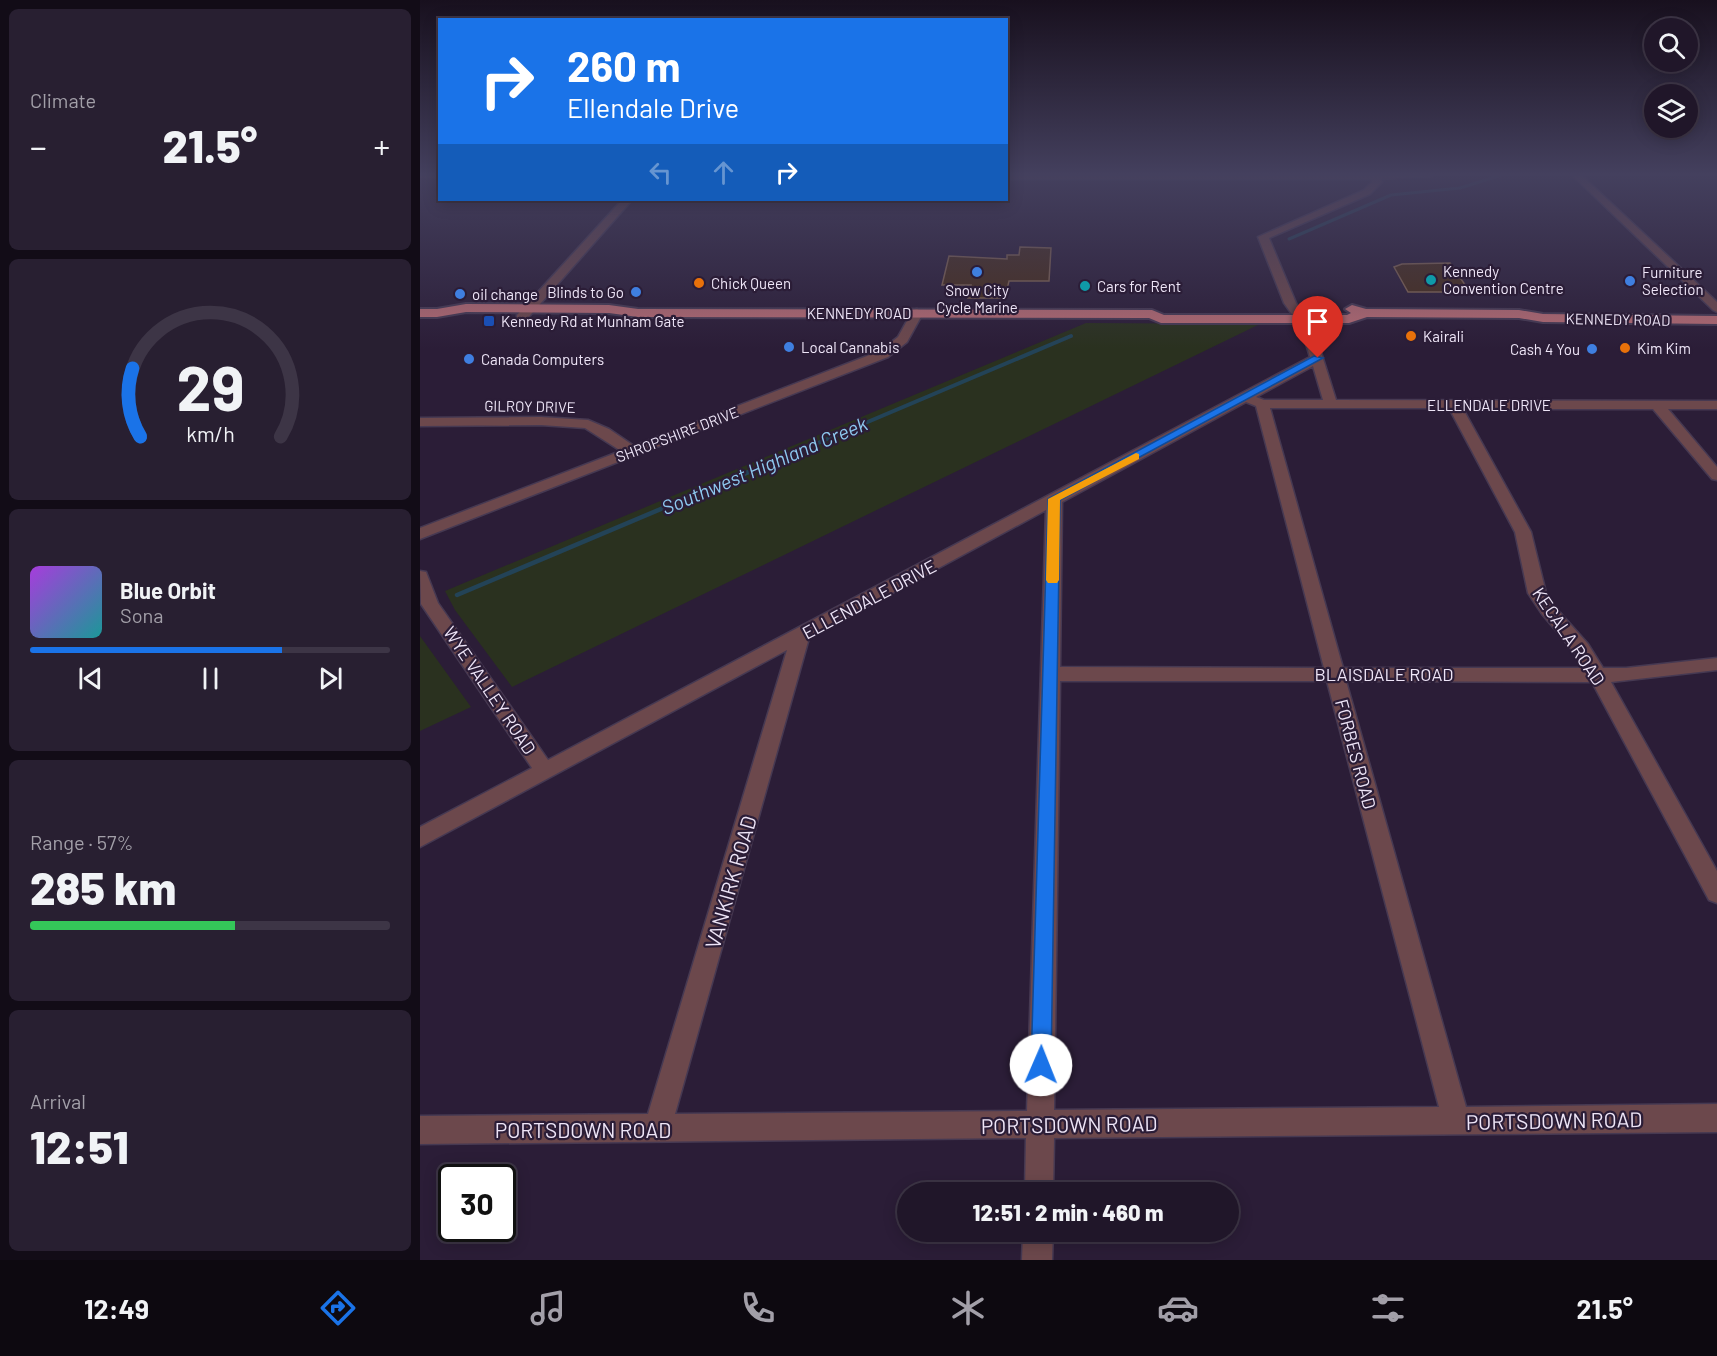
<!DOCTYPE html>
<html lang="en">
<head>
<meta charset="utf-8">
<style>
	body { margin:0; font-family:Barlow,sans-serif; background:#281f31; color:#f1f3f6; height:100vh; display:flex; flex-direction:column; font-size:22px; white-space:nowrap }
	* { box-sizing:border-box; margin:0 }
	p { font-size:20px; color:#a29fa8 }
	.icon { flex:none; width:33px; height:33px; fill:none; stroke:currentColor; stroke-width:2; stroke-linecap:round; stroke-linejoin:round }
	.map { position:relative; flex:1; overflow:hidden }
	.side { display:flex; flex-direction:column; gap:9px; padding:9px; background:#120c17; width:420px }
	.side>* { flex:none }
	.top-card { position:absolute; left:18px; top:18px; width:570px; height:183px; border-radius:0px; box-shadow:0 3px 15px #0003,0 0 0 2px #3d3546; background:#1a73e8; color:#fff; overflow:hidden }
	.controls { position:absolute; left:1224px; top:18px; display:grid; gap:12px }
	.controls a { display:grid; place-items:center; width:54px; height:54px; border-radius:50%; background:#201629; box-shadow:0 3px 15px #0003,0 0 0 2px #3d3546; font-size:30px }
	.speed { position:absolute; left:18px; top:1164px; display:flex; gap:12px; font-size:30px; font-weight:700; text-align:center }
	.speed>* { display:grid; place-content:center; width:78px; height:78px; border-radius:50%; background:#201629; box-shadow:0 3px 15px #0003,0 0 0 2px #3d3546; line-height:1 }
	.speed .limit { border:3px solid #111; border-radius:9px; background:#fff; color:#111 }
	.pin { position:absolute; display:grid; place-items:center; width:51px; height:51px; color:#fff; margin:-62px -26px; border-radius:50% 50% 50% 0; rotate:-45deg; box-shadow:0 0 6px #0007 }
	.pin .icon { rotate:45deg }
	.me { position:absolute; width:66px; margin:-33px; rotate:1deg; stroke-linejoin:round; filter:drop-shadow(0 0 4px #0008) }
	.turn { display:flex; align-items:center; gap:21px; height:126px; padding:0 30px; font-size:27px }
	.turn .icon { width:78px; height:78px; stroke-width:2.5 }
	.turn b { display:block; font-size:42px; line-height:51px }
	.lanes { display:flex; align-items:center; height:57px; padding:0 30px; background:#0003; justify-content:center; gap:30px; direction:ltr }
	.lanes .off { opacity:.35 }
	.big { font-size:45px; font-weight:800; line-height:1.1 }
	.side .tile { flex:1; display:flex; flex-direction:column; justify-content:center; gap:9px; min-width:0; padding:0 21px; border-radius:9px; background:#281f31 }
	.side .dial { align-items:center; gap:0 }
	.dial svg { height:156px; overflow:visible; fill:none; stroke:#3d3546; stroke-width:7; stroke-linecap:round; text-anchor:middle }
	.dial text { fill:#f1f3f6; stroke:none }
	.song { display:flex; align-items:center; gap:18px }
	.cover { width:72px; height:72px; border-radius:9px; background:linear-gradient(135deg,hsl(280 70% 55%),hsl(180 70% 35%)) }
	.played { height:6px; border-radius:3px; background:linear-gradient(90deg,#1a73e8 70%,#3d3546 70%) }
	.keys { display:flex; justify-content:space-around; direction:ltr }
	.heat { display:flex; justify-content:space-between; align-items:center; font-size:33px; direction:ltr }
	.charge { height:9px; border-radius:4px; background:linear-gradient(90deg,#34c759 57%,#3d3546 0) }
	.trip { position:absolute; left:477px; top:1182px; width:342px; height:60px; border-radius:30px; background:#201629; box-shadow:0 3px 15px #0003,0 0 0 2px #3d3546; font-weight:800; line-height:60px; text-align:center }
	.menu { display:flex; height:96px; justify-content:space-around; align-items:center; background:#0d0910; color:#a29fa8 }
	.menu .icon { width:42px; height:42px }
	.menu .selected { color:#1a73e8 }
	.menu b { font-size:27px; color:#f1f3f6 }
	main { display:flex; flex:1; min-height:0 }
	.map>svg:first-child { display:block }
</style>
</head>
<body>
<main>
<section class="side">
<div class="tile"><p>Climate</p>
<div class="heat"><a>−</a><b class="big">21.5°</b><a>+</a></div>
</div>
<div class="tile dial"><svg viewBox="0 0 100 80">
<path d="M14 69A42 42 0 1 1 86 69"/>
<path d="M14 69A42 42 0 0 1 10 34" stroke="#1a73e8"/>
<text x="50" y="56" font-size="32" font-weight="700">29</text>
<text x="50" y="72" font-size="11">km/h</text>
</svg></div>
<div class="tile">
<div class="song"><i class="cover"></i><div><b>Blue Orbit</b><p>Sona</p></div></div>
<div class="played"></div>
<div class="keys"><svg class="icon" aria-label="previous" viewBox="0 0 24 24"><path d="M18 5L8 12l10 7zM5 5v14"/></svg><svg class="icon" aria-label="pause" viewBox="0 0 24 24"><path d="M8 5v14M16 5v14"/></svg><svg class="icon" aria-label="next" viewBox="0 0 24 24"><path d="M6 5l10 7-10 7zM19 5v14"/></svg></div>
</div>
<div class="tile"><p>Range · 57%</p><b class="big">285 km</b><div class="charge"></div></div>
<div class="tile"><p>Arrival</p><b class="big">12:51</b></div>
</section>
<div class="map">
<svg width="1297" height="1260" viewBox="0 0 1297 1260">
	<rect width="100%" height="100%" fill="#2b1d37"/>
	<path fill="#2a311f" d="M 666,323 L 840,324 L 92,687 L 35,610 L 25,591 Z
		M 0,636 L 51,707 L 0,731 Z"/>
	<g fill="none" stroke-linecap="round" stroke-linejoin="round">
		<path stroke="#234357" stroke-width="3" d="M 869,239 L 971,195 L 1040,188 L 1088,173"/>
		<path stroke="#234357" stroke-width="4" d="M 353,462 L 651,336"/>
		<path stroke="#234357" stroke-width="4.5" d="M 37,595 L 357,460"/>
	</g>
	<path fill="#472c18" stroke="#836550" stroke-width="1.5" d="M 600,247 L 631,248 L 629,281 L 589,281 L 585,298 L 548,298 L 551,285 L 522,285 L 529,256 L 587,259 L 587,255 L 599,255 Z
		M 1030,263 L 1050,292 L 988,292 L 974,267 L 982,264 Z"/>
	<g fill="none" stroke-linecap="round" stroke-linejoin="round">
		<g stroke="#463952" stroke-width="3">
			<path id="minor" d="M 0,173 L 20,173 L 20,178 L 0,178 Z
				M 586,173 L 1015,173 L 1011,176 L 960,179 L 962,182 L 950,194 L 849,238 L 876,303 L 893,327 L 916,400 L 1297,401 L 1297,409 L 1248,409 L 1297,467 L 1297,480 L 1292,479 L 1233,409 L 1043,409 L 1111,532 L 1126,593 L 1134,606 L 1168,644 L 1183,668 L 1206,668 L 1297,658 L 1297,670 L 1191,682 L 1297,871 L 1297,903 L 1289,900 L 1172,682 L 926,681 L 1046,1107 L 1297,1104 L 1297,1132 L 634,1138 L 633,1192 L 605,1192 L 606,1138 L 0,1144 L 0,1116 L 228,1114 L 367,650 L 0,847 L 0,827 L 112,768 L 1,604 L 0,571 L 6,572 L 18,603 L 128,760 L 890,357 L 881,327 L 864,303 L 838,237 L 944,190 L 952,182 L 951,179 L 586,179 ZM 893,366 L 903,400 L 844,400 L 836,397 ZM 826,402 L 836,406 L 904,668 L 640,667 L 642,502 ZM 850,408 L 1029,408 L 1095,532 L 1108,593 L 1122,614 L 1155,653 L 1164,668 L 923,668 ZM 626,510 L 607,1111 L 255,1114 L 389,638 ZM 640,681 L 907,681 L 1019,1107 L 634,1110 Z
				M 1150,173 L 1159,173 L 1297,302 L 1297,312 L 1293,310 Z
				M 202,200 L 212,200 L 105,321 L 97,321 L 97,315 Z
				M 497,309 L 503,313 L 487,342 L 468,357 L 0,539 L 0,528 L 201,451 L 165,428 L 121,425 L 0,426 L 0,418 L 121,417 L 168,420 L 189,429 L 214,446 L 460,351 L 478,337 L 493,310 Z
				M 603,1232 L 633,1232 L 632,1260 L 602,1260 Z"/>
		</g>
		<g stroke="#463952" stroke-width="4">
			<path id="major" d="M 46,304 L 189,305 L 218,309 L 732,310 L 744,315 L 927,315 L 931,313 L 925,309 L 932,305 L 946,309 L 1099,310 L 1123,314 L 1297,316 L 1297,324 L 1123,322 L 1099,318 L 947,317 L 929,323 L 741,323 L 729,318 L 218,317 L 189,313 L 46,312 L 17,317 L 0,317 L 0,309 L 17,309 Z"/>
		</g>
		<use href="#minor" fill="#6c484c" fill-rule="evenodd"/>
		<use href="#major" fill="#b36a72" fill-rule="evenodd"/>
	</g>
	<linearGradient id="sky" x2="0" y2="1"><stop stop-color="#18101e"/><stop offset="0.5" stop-color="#44405e"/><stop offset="1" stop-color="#44405e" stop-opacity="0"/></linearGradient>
	<rect width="1297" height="349" fill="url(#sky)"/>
	<path fill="#1a73e8" stroke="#114b97" stroke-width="1.5" d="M 894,356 L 903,358 L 640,500 L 631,1065 L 628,1072 L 621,1075 L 614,1072 L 611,1065 L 628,499 Z"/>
	<path fill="#f59e0b" d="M 716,453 L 719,454 L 719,459 L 640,500 L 639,580 L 637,583 L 628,583 L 626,580 L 628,499 Z"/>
	<g fill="#3f7fe0" stroke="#2b1d37" stroke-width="2">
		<circle cx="557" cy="272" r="6"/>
		<circle cx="1210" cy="281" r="6"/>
		<circle cx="216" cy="292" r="6"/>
		<circle cx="40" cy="294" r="6"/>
		<circle cx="369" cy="347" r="6"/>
		<circle cx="1172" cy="349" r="6"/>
		<circle cx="49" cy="359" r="6"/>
	</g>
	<g fill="#0f9aa8" stroke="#2b1d37" stroke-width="2">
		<circle cx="1011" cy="280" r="6"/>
		<circle cx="665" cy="286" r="6"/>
	</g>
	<g fill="#e8710a" stroke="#2b1d37" stroke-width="2">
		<circle cx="279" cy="283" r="6"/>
		<circle cx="991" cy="336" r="6"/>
		<circle cx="1205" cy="348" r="6"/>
	</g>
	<rect fill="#1a4fb4" stroke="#2b1d37" stroke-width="2" x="63" y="315" width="12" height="12" rx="3"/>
	<g text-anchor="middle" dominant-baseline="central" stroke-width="4.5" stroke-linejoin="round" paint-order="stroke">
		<g font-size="15" fill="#eee5f7" stroke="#2b1d37" text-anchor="start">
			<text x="1023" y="271">Kennedy<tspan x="1023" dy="17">Convention Centre</tspan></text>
			<text x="1222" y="272">Furniture<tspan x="1222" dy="17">Selection</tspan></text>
			<text x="291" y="283">Chick Queen</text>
			<text x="677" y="286">Cars for Rent</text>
			<text x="557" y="290" text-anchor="middle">Snow City<tspan x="557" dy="17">Cycle Marine</tspan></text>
			<text x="204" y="292" text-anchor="end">Blinds to Go</text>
			<text x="52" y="294">oil change</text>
			<text x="81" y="321">Kennedy Rd at Munham Gate</text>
			<text x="1003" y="336">Kairali</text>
			<text x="381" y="347">Local Cannabis</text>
			<text x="1217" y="348">Kim Kim</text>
			<text x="1160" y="349" text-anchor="end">Cash 4 You</text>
			<text x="61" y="359">Canada Computers</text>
		</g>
		<g font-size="15" fill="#eee5f7" stroke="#2b1d37">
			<text x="439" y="313">KENNEDY ROAD</text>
			<text transform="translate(1198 319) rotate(1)">KENNEDY ROAD</text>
			<text x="1069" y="405">ELLENDALE DRIVE</text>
			<text transform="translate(110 406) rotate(1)">GILROY DRIVE</text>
			<text transform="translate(257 434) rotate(-21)">SHROPSHIRE DRIVE</text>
		</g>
		<g font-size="18" fill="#eee5f7" stroke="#2b1d37">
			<text transform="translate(449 599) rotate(-28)">ELLENDALE DRIVE</text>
			<text transform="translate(1149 636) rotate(56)">KECALA ROAD</text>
			<text x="964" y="674">BLAISDALE ROAD</text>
			<text transform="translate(70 690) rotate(56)">WYE VALLEY ROAD</text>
			<text transform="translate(936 754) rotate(75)">FORBES ROAD</text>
		</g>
		<g font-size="20" font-style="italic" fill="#8ec9ef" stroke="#2b1d37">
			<text transform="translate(344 465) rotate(-23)">Southwest Highland Creek</text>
		</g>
		<g font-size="21" fill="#eee5f7" stroke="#2b1d37">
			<text transform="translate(310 882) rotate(-74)">VANKIRK ROAD</text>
			<text transform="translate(1134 1120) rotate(-1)">PORTSDOWN ROAD</text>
			<text transform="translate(649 1124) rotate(-1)">PORTSDOWN ROAD</text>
			<text x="163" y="1129">PORTSDOWN ROAD</text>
		</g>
	</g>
</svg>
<div class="controls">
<a><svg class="icon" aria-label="search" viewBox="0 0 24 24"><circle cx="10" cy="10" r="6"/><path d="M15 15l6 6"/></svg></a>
<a><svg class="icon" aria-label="layers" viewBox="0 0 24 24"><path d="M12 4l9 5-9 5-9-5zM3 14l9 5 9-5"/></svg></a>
</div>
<div class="speed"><div class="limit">30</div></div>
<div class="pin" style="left:898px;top:358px;background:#d93025"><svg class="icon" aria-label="arrive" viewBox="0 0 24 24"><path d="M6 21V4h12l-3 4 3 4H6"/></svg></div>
<svg class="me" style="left:621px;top:1065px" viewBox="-20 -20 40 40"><circle r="19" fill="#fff"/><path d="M0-13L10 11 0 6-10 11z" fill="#1a73e8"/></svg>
<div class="trip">12:51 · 2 min · 460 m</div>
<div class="top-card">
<div class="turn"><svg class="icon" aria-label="right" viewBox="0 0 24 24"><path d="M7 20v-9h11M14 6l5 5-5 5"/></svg><div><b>260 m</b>Ellendale Drive</div></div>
<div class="lanes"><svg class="icon off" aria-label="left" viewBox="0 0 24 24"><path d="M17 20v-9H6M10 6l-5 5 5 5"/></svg><svg class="icon off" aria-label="ahead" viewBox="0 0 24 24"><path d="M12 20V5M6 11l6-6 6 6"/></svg><svg class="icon" aria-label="right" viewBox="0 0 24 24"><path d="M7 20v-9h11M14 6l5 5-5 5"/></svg></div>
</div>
</div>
</main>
<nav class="menu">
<b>12:49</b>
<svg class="icon selected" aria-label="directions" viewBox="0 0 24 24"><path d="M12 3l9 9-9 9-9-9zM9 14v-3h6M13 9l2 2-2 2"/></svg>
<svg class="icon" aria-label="music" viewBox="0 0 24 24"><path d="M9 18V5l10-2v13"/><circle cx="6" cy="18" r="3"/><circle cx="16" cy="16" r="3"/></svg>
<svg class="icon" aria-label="phone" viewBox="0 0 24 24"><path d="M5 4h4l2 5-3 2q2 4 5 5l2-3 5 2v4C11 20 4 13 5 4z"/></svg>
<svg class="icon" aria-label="climate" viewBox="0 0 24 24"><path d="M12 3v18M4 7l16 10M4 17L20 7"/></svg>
<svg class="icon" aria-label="car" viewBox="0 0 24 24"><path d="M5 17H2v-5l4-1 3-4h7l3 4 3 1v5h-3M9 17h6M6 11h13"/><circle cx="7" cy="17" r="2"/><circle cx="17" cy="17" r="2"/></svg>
<svg class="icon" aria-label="filters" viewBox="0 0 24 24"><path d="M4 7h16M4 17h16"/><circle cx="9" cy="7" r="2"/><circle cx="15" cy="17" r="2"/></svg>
<b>21.5°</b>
</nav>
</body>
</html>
